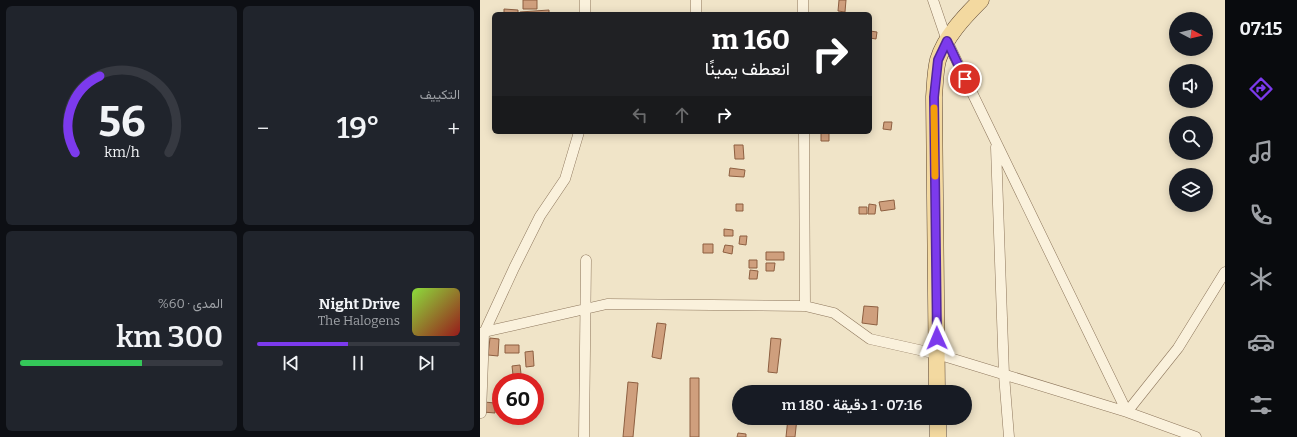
<!DOCTYPE html>
<html lang="ar">
<head>
<meta charset="utf-8">
<style>
	body { margin:0; font-family:Bitter,Vazirmatn,serif; background:#20242c; color:#f1f3f6; direction:rtl; height:100vh; display:flex; flex-direction:column; font-size:15px; white-space:nowrap }
	* { box-sizing:border-box; margin:0 }
	p { font-size:13px; color:#9ea1a6 }
	.icon { flex:none; width:22px; height:22px; fill:none; stroke:currentColor; stroke-width:2; stroke-linecap:round; stroke-linejoin:round }
	.map { position:relative; flex:1; overflow:hidden; direction:ltr }
	.side { display:flex; flex-direction:column; gap:6px; padding:6px; background:#0d0f14; width:480px }
	.side>* { flex:none }
	.banner { position:absolute; left:12px; top:12px; width:380px; height:122px; border-radius:6px; box-shadow:0 2px 10px #0003; direction:rtl; background:#202124; color:#fff; overflow:hidden }
	.needle { width:26px; rotate:97deg }
	.fabs { position:absolute; left:689px; top:12px; display:grid; gap:8px }
	.fabs a { display:grid; place-items:center; width:44px; height:44px; border-radius:50%; background:#171b24; box-shadow:0 2px 10px #0003; font-size:20px }
	.speed { position:absolute; left:12px; top:373px; display:flex; gap:8px; font-size:20px; font-weight:700; text-align:center }
	.speed>* { display:grid; place-content:center; width:52px; height:52px; border-radius:50%; background:#171b24; box-shadow:0 2px 10px #0003; line-height:1 }
	.speed .limit { border:6px solid #d22; background:#fff; color:#111 }
	.pin { position:absolute; display:grid; place-items:center; width:34px; height:34px; color:#fff; margin:-17px; border:2px solid #fff; border-radius:50%; box-shadow:0 1px 4px #0007 }
	.me { position:absolute; width:44px; margin:-22px; rotate:359deg; stroke-linejoin:round; filter:drop-shadow(0 0 3px #0008) }
	.turn { display:flex; align-items:center; gap:14px; height:84px; padding:0 16px; font-size:18px }
	.turn .icon { width:52px; height:52px; stroke-width:2.5 }
	.turn b { display:block; font-size:28px; line-height:34px }
	.lanes { display:flex; align-items:center; height:38px; padding:0 16px; background:#0003; justify-content:center; gap:20px; direction:ltr }
	.lanes .off { opacity:.35 }
	.big { font-size:30px; font-weight:600; line-height:1.1 }
	.side .card { flex:1; display:flex; flex-direction:column; justify-content:center; gap:6px; min-width:0; padding:0 14px; border-radius:6px; background:#20242c }
	.side .dial { align-items:center; gap:0 }
	.dial svg { height:104px; overflow:visible; fill:none; stroke:#363941; stroke-width:7; stroke-linecap:round; text-anchor:middle }
	.dial text { fill:#f1f3f6; stroke:none }
	.song { display:flex; align-items:center; gap:12px }
	.cover { width:48px; height:48px; border-radius:6px; background:linear-gradient(135deg,hsl(90 70% 55%),hsl(0 70% 35%)) }
	.played { height:4px; border-radius:2px; background:linear-gradient(90deg,#7c3aed 45%,#363941 45%) }
	.keys { display:flex; justify-content:space-around; direction:ltr }
	.heat { display:flex; justify-content:space-between; align-items:center; font-size:22px; direction:ltr }
	.charge { height:6px; border-radius:3px; background:linear-gradient(90deg,#34c759 60%,#363941 0) }
	.side .tiles { flex:1; display:grid; gap:6px; grid-template-columns:repeat(2,1fr) }
	.trip { position:absolute; left:252px; top:385px; width:240px; height:40px; border-radius:20px; background:#171b24; box-shadow:0 2px 10px #0003; font-weight:600; line-height:40px; text-align:center; direction:rtl }
	main { display:flex; flex:1; min-height:0 }
	.menu { display:flex; flex-direction:column; width:72px; justify-content:space-around; align-items:center; background:#090b0e; color:#9ea1a6 }
	.menu .icon { width:28px; height:28px }
	.menu .current { color:#7c3aed }
	.menu b { font-size:18px; color:#f1f3f6 }
	.map>svg:first-child { display:block }
</style>
</head>
<body>
<main>
<nav class="menu">
<b>07:15</b>
<svg class="icon current" aria-label="directions" viewBox="0 0 24 24"><path d="M12 3l9 9-9 9-9-9zM9 14v-3h6M13 9l2 2-2 2"/></svg>
<svg class="icon" aria-label="music" viewBox="0 0 24 24"><path d="M9 18V5l10-2v13"/><circle cx="6" cy="18" r="3"/><circle cx="16" cy="16" r="3"/></svg>
<svg class="icon" aria-label="phone" viewBox="0 0 24 24"><path d="M5 4h4l2 5-3 2q2 4 5 5l2-3 5 2v4C11 20 4 13 5 4z"/></svg>
<svg class="icon" aria-label="climate" viewBox="0 0 24 24"><path d="M12 3v18M4 7l16 10M4 17L20 7"/></svg>
<svg class="icon" aria-label="car" viewBox="0 0 24 24"><path d="M5 17H2v-5l4-1 3-4h7l3 4 3 1v5h-3M9 17h6M6 11h13"/><circle cx="7" cy="17" r="2"/><circle cx="17" cy="17" r="2"/></svg>
<svg class="icon" aria-label="filters" viewBox="0 0 24 24"><path d="M4 7h16M4 17h16"/><circle cx="9" cy="7" r="2"/><circle cx="15" cy="17" r="2"/></svg>
</nav>
<div class="map">
<svg width="745" height="437" viewBox="0 0 745 437">
	<rect width="100%" height="100%" fill="#f0e4c8"/>
	<path fill="#cf9f7d" stroke="#8d5f41" d="M 43,0 L 57,0 L 57,9 L 43,9 Z
		M 359,0 L 366,0 L 365,12 L 358,11 Z
		M 24,9 L 38,10 L 38,14 L 24,14 Z
		M 69,10 L 69,14 L 41,14 L 40,12 Z
		M 390,31 L 397,32 L 396,39 L 390,38 Z
		M 404,122 L 412,122 L 411,130 L 403,129 Z
		M 341,133 L 349,133 L 349,141 L 341,141 Z
		M 254,145 L 263,145 L 264,159 L 255,159 Z
		M 250,168 L 265,170 L 264,177 L 249,176 Z
		M 414,200 L 415,209 L 401,211 L 399,202 Z
		M 256,204 L 263,204 L 263,211 L 256,211 Z
		M 389,204 L 396,205 L 395,214 L 388,214 Z
		M 379,207 L 387,207 L 387,214 L 379,214 Z
		M 244,229 L 253,230 L 253,236 L 244,236 Z
		M 260,236 L 267,236 L 266,245 L 259,244 Z
		M 223,244 L 233,244 L 233,253 L 223,253 Z
		M 245,245 L 253,246 L 252,254 L 243,252 Z
		M 286,252 L 304,252 L 304,260 L 286,260 Z
		M 269,260 L 277,260 L 277,268 L 269,268 Z
		M 286,263 L 295,263 L 294,271 L 286,271 Z
		M 270,270 L 278,271 L 277,279 L 269,279 Z
		M 384,306 L 398,307 L 397,325 L 382,323 Z
		M 177,323 L 186,324 L 181,359 L 172,357 Z
		M 10,338 L 19,339 L 18,356 L 8,355 Z
		M 291,338 L 301,339 L 297,373 L 288,372 Z
		M 25,345 L 39,345 L 39,353 L 25,353 Z
		M 53,351 L 54,366 L 46,367 L 45,352 Z
		M 40,365 L 41,374 L 33,375 L 32,366 Z
		M 37,377 L 38,382 L 30,382 L 29,379 Z
		M 210,378 L 219,378 L 219,437 L 210,437 Z
		M 148,382 L 158,383 L 153,437 L 143,437 Z
		M 4,402 L 15,403 L 15,413 L 3,412 Z
		M 308,418 L 317,418 L 315,437 L 306,437 Z
		M 258,433 L 266,434 L 266,437 L 257,437 Z"/>
	<g fill="none" stroke-linecap="round" stroke-linejoin="round">
		<g stroke="#8d765c" stroke-width="11">
			<path id="street" d="M 216,0 L 216,14
				M 323,0 L 323,14
				M 453,0 L 467,41 L 647,412
				M 105,14 L 105,0
				M 324,132 L 325,306
				M 516,147 L 524,375 L 529,437
				M 0,333 L 127,304 L 325,306 L 354,313 L 390,339 L 457,354 L 647,412 L 716,437
				M 647,412 L 698,348 L 745,272
				M 1,413 L 4,333 L 34,268 L 60,216 L 85,179 L 99,132
				M 104,437 L 106,260"/>
		</g>
		<g stroke="#5b4430" stroke-width="17">
			<path id="primary" d="M 457,392 L 454,97 C 455,85 455,72 458,60 C 465,37 484,17 501,0
				M 458,418 L 458,437"/>
		</g>
		<use href="#street" stroke="#faf1dc" stroke-width="10"/>
		<use href="#primary" stroke="#f3d9a0" stroke-width="16"/>
	</g>
	<g fill="none" stroke-linecap="round" stroke-linejoin="round">
		<g stroke="#51269a" stroke-width="10">
			<path id="route" d="M 457,338 L 454,97 L 458,60 L 467,41 L 485,79"/>
		</g>
		<use href="#route" stroke="#7c3aed" stroke-width="7"/>
		<path stroke="#f59e0b" stroke-width="7" d="M 454,108 L 455,176"/>
	</g>
</svg>
<div class="fabs">
<a><svg class="needle" viewBox="-14 -14 28 28"><path d="M0-13l5 13h-10z" fill="#e53935"/><path d="M0 13l5-13h-10z" fill="#9ea1a6"/></svg></a>
<a><svg class="icon" aria-label="sound" viewBox="0 0 24 24"><path d="M4 9h4l5-4v14l-5-4H4zM17 9q2 3 0 6"/></svg></a>
<a><svg class="icon" aria-label="search" viewBox="0 0 24 24"><circle cx="10" cy="10" r="6"/><path d="M15 15l6 6"/></svg></a>
<a><svg class="icon" aria-label="layers" viewBox="0 0 24 24"><path d="M12 4l9 5-9 5-9-5zM3 14l9 5 9-5"/></svg></a>
</div>
<div class="speed"><div class="limit">60</div></div>
<div class="pin" style="left:485px;top:79px;background:#d93025"><svg class="icon" aria-label="arrive" viewBox="0 0 24 24"><path d="M6 21V4h12l-3 4 3 4H6"/></svg></div>
<svg class="me" style="left:457px;top:338px" viewBox="-20 -20 40 40"><path d="M0-17L14 15 0 8-14 15z" fill="#7c3aed" stroke="#fff" stroke-width="4"/></svg>
<div class="trip">07:16 · 1 دقيقة · 180 m</div>
<div class="banner">
<div class="turn"><svg class="icon" aria-label="right" viewBox="0 0 24 24"><path d="M7 20v-9h11M14 6l5 5-5 5"/></svg><div><b>160 m</b>انعطف يمينًا</div></div>
<div class="lanes"><svg class="icon off" aria-label="left" viewBox="0 0 24 24"><path d="M17 20v-9H6M10 6l-5 5 5 5"/></svg><svg class="icon off" aria-label="ahead" viewBox="0 0 24 24"><path d="M12 20V5M6 11l6-6 6 6"/></svg><svg class="icon" aria-label="right" viewBox="0 0 24 24"><path d="M7 20v-9h11M14 6l5 5-5 5"/></svg></div>
</div>
</div>
<section class="side">
<div class="tiles">
<div class="card"><p>التكييف</p>
<div class="heat"><a>−</a><b class="big">19°</b><a>+</a></div>
</div>
<div class="card dial"><svg viewBox="0 0 100 80">
<path d="M14 69A42 42 0 1 1 86 69"/>
<path d="M14 69A42 42 0 0 1 33 10" stroke="#7c3aed"/>
<text x="50" y="56" font-size="32" font-weight="700">56</text>
<text x="50" y="72" font-size="11">km/h</text>
</svg></div>
<div class="card">
<div class="song"><i class="cover"></i><div><b>Night Drive</b><p>The Halogens</p></div></div>
<div class="played"></div>
<div class="keys"><svg class="icon" aria-label="previous" viewBox="0 0 24 24"><path d="M18 5L8 12l10 7zM5 5v14"/></svg><svg class="icon" aria-label="pause" viewBox="0 0 24 24"><path d="M8 5v14M16 5v14"/></svg><svg class="icon" aria-label="next" viewBox="0 0 24 24"><path d="M6 5l10 7-10 7zM19 5v14"/></svg></div>
</div>
<div class="card"><p>المدى · 60%</p><b class="big">300 km</b><div class="charge"></div></div>
</div>
</section>
</main>
</body>
</html>
